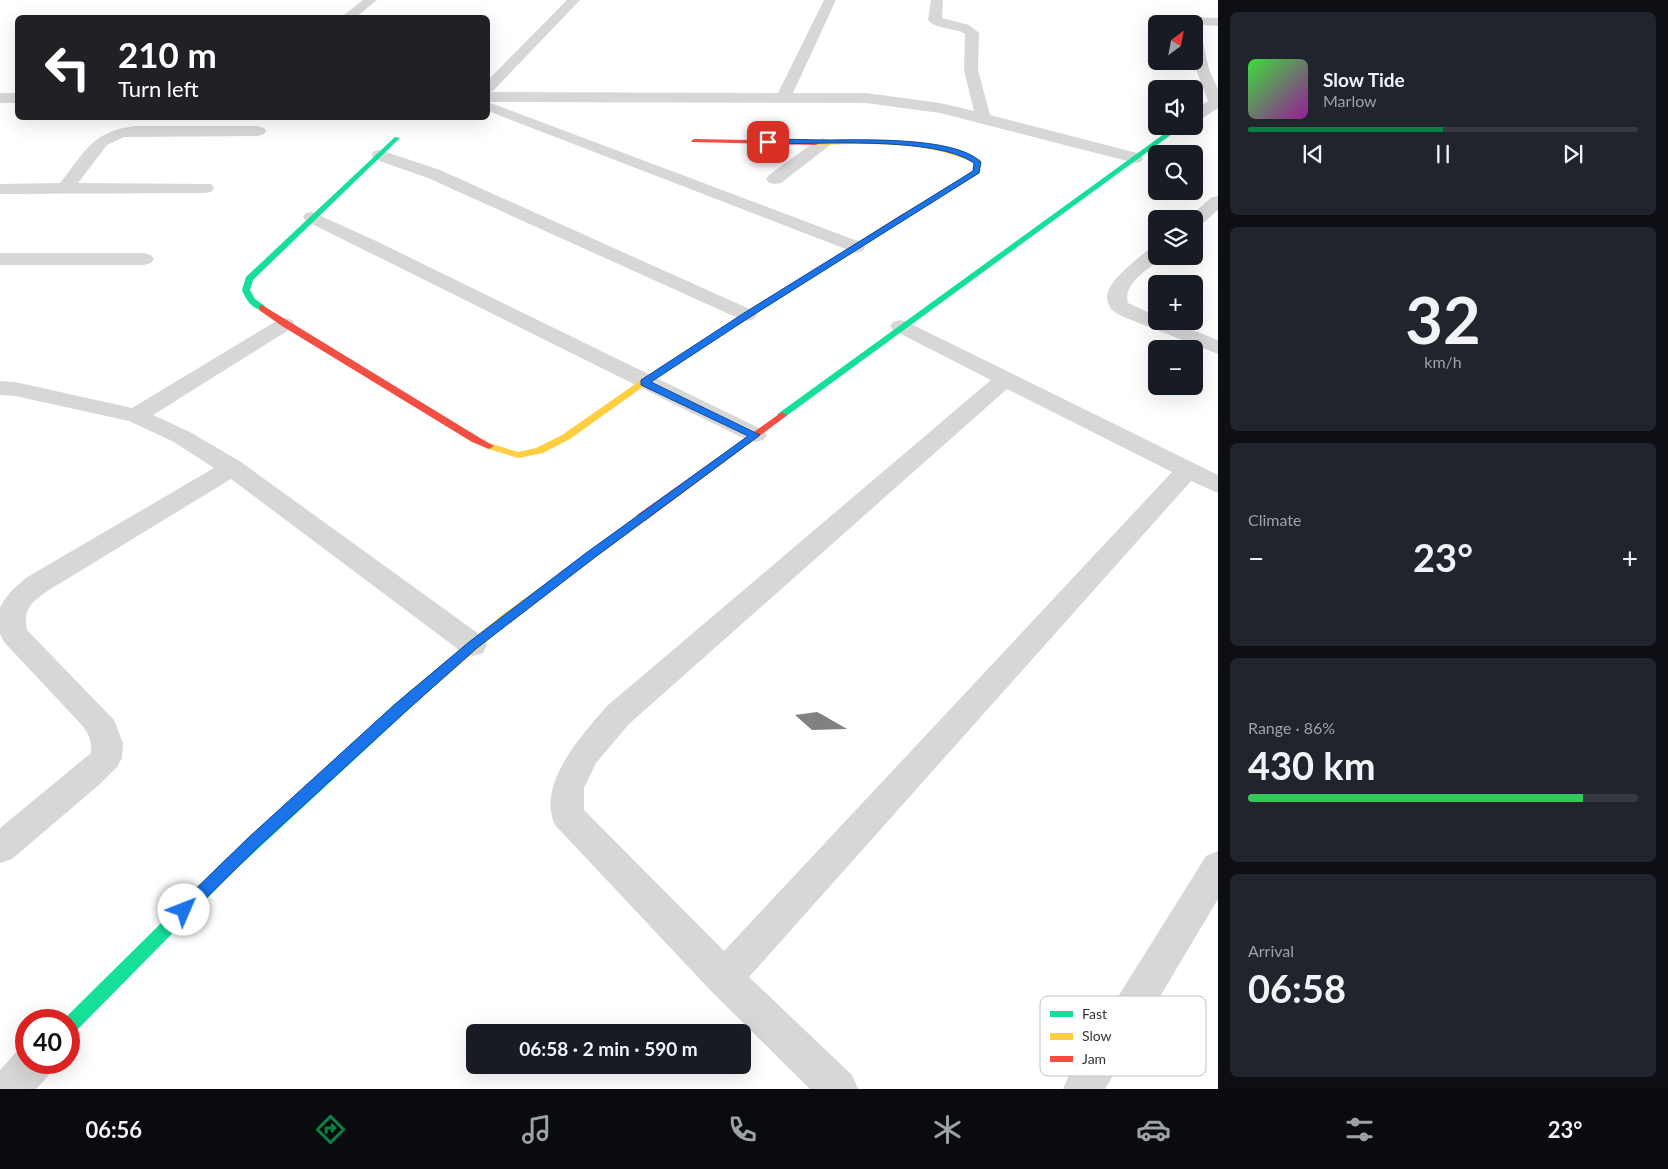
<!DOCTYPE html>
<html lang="en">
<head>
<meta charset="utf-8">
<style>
	body { margin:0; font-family:Lato,sans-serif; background:#20242c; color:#f1f3f6; height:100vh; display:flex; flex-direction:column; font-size:19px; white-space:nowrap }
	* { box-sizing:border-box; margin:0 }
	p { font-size:16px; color:#9ea1a6 }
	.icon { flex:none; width:28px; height:28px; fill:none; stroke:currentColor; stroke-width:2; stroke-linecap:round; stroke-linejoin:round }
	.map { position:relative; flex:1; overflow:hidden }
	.panel { display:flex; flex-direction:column; gap:12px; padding:12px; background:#0d0f14; width:450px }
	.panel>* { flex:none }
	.guide { position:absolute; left:15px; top:15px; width:475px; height:105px; border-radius:8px; box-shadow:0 5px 20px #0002; background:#202124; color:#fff; overflow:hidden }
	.needle { width:32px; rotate:32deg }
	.fabs { position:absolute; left:1148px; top:15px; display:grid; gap:10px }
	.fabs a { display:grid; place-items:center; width:55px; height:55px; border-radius:8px; background:#171b24; box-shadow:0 5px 20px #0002; font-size:25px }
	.speed { position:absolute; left:15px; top:1009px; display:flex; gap:10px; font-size:25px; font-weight:700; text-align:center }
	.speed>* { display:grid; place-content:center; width:65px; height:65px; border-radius:50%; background:#171b24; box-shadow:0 5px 20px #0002; line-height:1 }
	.speed .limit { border:8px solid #d22; background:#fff; color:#111 }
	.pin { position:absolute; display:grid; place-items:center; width:42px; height:42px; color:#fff; margin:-21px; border-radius:10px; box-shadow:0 2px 8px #0006 }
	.me { position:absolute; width:55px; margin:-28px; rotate:46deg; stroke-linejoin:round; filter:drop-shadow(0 0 4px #0008) }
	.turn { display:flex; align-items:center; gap:18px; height:105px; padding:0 20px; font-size:22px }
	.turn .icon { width:65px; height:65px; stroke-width:2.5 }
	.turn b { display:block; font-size:35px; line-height:42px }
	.big { font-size:38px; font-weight:700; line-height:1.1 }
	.panel .tile { flex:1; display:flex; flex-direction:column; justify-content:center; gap:8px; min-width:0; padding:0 18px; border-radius:8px; background:#20242c }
	.panel .dial { align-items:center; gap:0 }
	.dial b { font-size:65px; line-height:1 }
	.song { display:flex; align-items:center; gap:15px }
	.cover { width:60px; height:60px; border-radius:8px; background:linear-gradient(135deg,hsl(120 70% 55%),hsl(300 70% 35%)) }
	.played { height:5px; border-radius:2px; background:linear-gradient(90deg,#0b8043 50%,#363941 50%) }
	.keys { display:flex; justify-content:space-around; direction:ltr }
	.heat { display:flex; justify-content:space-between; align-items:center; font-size:28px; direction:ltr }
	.charge { height:8px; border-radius:4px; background:linear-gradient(90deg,#34c759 86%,#363941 0) }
	.trip { position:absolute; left:466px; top:1024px; width:285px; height:50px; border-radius:8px; background:#171b24; box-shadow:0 5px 20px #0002; font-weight:700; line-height:50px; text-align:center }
	.tab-bar { display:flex; height:80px; justify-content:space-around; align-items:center; background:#090b0e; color:#9ea1a6 }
	.tab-bar .icon { width:35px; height:35px }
	.tab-bar .selected { color:#0b8043 }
	.tab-bar b { font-size:22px; color:#f1f3f6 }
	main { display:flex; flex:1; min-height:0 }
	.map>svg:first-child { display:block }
</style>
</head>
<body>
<main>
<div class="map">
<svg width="1218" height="1089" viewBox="0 0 1218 1089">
	<rect width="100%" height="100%" fill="#fff"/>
	<path fill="#818181" d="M 817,712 L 821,714 L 847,729 L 812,730 L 795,715 Z"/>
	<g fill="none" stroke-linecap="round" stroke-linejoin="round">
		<path fill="#d7d7d7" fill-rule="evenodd" d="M 363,0 L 377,0 L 355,18 L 340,18 Z
			M 567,0 L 580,0 L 493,91 L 488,92 L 488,80 Z
			M 824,0 L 836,0 L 793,93 L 866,93 L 940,103 L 974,111 L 964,70 L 965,34 C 954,27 937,30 928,20 L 931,0 L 943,0 L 942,18 L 969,25 L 979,33 L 978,70 L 990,115 L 1141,154 L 1143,158 L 1141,162 L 1135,163 L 940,113 L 866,103 L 488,102 L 863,243 L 865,247 L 863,251 L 856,253 L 488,111 L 488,92 L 778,93 Z
			M 1191,17 L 1218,18 L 1218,26 L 1186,24 L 1184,21 L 1186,18 Z
			M 1194,30 L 1201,34 L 1209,69 L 1218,89 L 1218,108 L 1200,120 L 1194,122 L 1194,110 L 1208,101 L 1193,61 Z
			M 0,93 L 18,93 L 18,103 L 0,103 Z
			M 135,126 L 258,126 L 264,128 L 266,131 L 264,134 L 258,136 L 124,137 L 107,145 L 78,183 L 211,184 L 214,188 L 211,192 L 205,193 L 0,194 L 0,184 L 60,183 C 86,151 91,132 135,126 Z
			M 823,138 L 829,140 L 831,143 L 829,146 L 781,183 L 775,184 L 769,183 L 766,179 L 769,175 L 817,140 Z
			M 380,150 L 440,170 L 754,311 L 757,315 L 754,319 L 747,321 L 740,319 L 428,178 L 374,159 L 372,155 L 374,151 Z
			M 1218,196 L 1218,210 L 1200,226 L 1194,227 L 1194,219 L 1188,218 L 1212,197 Z
			M 312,212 L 374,240 L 763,430 L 767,435 L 763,440 L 755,442 L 747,440 L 692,413 L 306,221 L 303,217 L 306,213 Z
			M 1156,247 L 1156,256 L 1163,256 C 1151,268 1122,283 1128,303 L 1156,316 L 1156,321 L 1170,321 L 1218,340 L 1218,354 L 1124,317 C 1118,314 1112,312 1109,305 C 1098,286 1137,260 1149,249 Z
			M 0,253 L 144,253 L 151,255 L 154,259 L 151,263 L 144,265 L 0,265 Z
			M 285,318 L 292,320 L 295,324 L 292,328 L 153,415 L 190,432 L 241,462 L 483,637 L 487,645 L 483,653 L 473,656 L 463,653 L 231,479 L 49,590 C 33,601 22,609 27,630 L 114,720 L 123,743 L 122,758 L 117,767 L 100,784 L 12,859 L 0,863 L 0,828 L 91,753 C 92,739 88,732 79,722 L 4,642 L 0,634 L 0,608 C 7,593 17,585 29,576 L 214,468 L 174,442 L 129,421 L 15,396 L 0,395 L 0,381 L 15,382 L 132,408 L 278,320 Z
			M 900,320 L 907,322 L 1218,475 L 1218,493 L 1191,481 L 749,977 L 852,1075 L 858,1089 L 810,1089 L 711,991 L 555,825 C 536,784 582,735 607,706 L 991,380 L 893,330 L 890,326 L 893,322 ZM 1007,389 L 1172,472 L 724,951 L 584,810 L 584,788 L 596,763 L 629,724 Z
			M 1218,851 L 1218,899 L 1105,1089 L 1063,1089 L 1069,1075 L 1206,856 Z
			M 26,1046 L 26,1062 L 53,1062 L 48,1076 L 36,1089 L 0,1089 L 0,1070 L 20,1048 Z"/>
		<path fill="#16e098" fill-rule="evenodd" d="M 1175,126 L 1183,126 L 785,417 L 779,417 L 777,415 L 779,413 Z
			M 395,137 L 400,138 L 253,280 L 250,290 L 255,299 L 265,306 L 265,310 C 253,311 246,300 242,290 L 246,277 Z
			M 416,689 L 421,690 L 422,694 L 421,698 L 233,872 L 75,1032 L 69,1034 L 69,1020 L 63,1020 L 223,862 L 411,690 Z"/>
		<path fill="#ffcf43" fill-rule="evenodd" d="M 878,140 C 915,141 947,146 981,160 L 980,172 L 907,217 L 904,217 L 904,213 L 973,171 L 974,163 C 922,140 872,144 816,145 L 813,143 L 816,141 Z
			M 732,322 L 735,323 L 735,327 L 647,384 L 570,439 L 543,453 L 518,458 L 485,448 L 484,446 L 489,443 L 518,452 L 536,448 L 562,435 L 641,380 Z
			M 641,514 L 645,515 L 646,518 L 645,521 L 510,621 L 421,698 L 416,699 L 411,698 L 410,694 L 411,690 L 502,615 Z"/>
		<path fill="#f24e42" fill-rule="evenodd" d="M 694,139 L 816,141 L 819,143 L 816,145 L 692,142 L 691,141 Z
			M 904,213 L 911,215 L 735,327 L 732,328 L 728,325 Z
			M 262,305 L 480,438 L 494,446 L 489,449 L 472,442 L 282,326 L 259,310 L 259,306 Z
			M 782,412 L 787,415 L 785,417 L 645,521 L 637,521 L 636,518 L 637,515 Z"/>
	</g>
	<path fill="#1a73e8" stroke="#114b97" d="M 765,141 C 784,138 804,140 823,140 C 860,140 955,136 981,162 L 979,173 L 750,317 L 651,382 L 760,435 L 594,558 L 477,648 L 404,713 L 258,847 L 189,915 L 184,917 L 179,915 L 176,910 L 179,905 L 248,838 L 394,705 L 469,642 L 586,553 L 748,436 L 641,385 L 641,380 L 744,313 L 973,171 L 974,163 C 936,136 817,144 768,144 L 764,142 Z"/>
	<rect x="1040" y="996" width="166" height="80" rx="8" fill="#fff" stroke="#c2c2c2" stroke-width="1"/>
	<rect x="1050" y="1011" width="23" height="6" fill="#16e098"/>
	<rect x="1050" y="1033" width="23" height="7" fill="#ffcf43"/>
	<rect x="1050" y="1056" width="23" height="6" fill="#f24e42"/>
	<g font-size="14" fill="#333">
		<text x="1082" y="1019">Fast</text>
		<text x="1082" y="1041">Slow</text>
		<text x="1082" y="1064">Jam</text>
	</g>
</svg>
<div class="fabs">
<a><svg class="needle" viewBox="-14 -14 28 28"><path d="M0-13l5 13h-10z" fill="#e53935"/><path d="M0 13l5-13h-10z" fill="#9ea1a6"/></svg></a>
<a><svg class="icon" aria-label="sound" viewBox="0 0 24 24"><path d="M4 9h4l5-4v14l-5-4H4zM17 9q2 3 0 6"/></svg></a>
<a><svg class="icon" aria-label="search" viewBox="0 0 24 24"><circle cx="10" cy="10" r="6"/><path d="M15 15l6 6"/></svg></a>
<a><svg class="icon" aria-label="layers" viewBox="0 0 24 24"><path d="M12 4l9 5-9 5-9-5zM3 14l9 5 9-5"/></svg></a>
<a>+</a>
<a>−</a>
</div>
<div class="speed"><div class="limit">40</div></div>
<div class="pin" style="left:768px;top:142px;background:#d93025"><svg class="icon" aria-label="arrive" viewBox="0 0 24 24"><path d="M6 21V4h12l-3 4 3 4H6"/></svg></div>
<svg class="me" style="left:184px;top:910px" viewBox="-20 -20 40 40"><circle r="19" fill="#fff"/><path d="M0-13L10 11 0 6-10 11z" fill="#1a73e8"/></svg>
<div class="trip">06:58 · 2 min · 590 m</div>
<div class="guide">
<div class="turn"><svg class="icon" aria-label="left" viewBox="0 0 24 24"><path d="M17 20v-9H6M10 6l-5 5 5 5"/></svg><div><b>210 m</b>Turn left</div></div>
</div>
</div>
<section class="panel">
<div class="tile">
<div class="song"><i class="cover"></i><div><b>Slow Tide</b><p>Marlow</p></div></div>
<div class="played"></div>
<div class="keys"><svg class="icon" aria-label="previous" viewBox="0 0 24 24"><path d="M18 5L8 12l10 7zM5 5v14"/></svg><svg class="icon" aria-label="pause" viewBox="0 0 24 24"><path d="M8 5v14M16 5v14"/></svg><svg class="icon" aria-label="next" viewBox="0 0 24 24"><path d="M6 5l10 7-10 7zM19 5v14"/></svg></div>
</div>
<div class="tile dial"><b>32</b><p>km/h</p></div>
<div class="tile"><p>Climate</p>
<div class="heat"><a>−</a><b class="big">23°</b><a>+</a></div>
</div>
<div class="tile"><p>Range · 86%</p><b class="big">430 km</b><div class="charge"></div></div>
<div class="tile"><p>Arrival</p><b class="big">06:58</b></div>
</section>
</main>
<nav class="tab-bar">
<b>06:56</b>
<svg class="icon selected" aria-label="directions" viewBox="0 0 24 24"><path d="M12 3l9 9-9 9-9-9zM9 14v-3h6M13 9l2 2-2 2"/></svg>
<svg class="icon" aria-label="music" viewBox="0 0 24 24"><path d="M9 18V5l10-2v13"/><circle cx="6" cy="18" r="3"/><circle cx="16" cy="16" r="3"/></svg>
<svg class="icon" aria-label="phone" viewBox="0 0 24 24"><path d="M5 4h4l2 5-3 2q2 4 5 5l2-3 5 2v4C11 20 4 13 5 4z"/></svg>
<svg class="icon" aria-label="climate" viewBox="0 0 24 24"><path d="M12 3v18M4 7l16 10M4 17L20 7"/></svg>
<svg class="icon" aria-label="car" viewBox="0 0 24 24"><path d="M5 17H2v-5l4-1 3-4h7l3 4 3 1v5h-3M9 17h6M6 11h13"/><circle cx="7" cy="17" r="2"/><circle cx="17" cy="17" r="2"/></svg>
<svg class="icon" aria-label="filters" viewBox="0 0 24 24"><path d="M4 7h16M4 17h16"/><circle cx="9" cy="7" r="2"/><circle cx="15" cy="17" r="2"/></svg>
<b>23°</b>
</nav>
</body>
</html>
